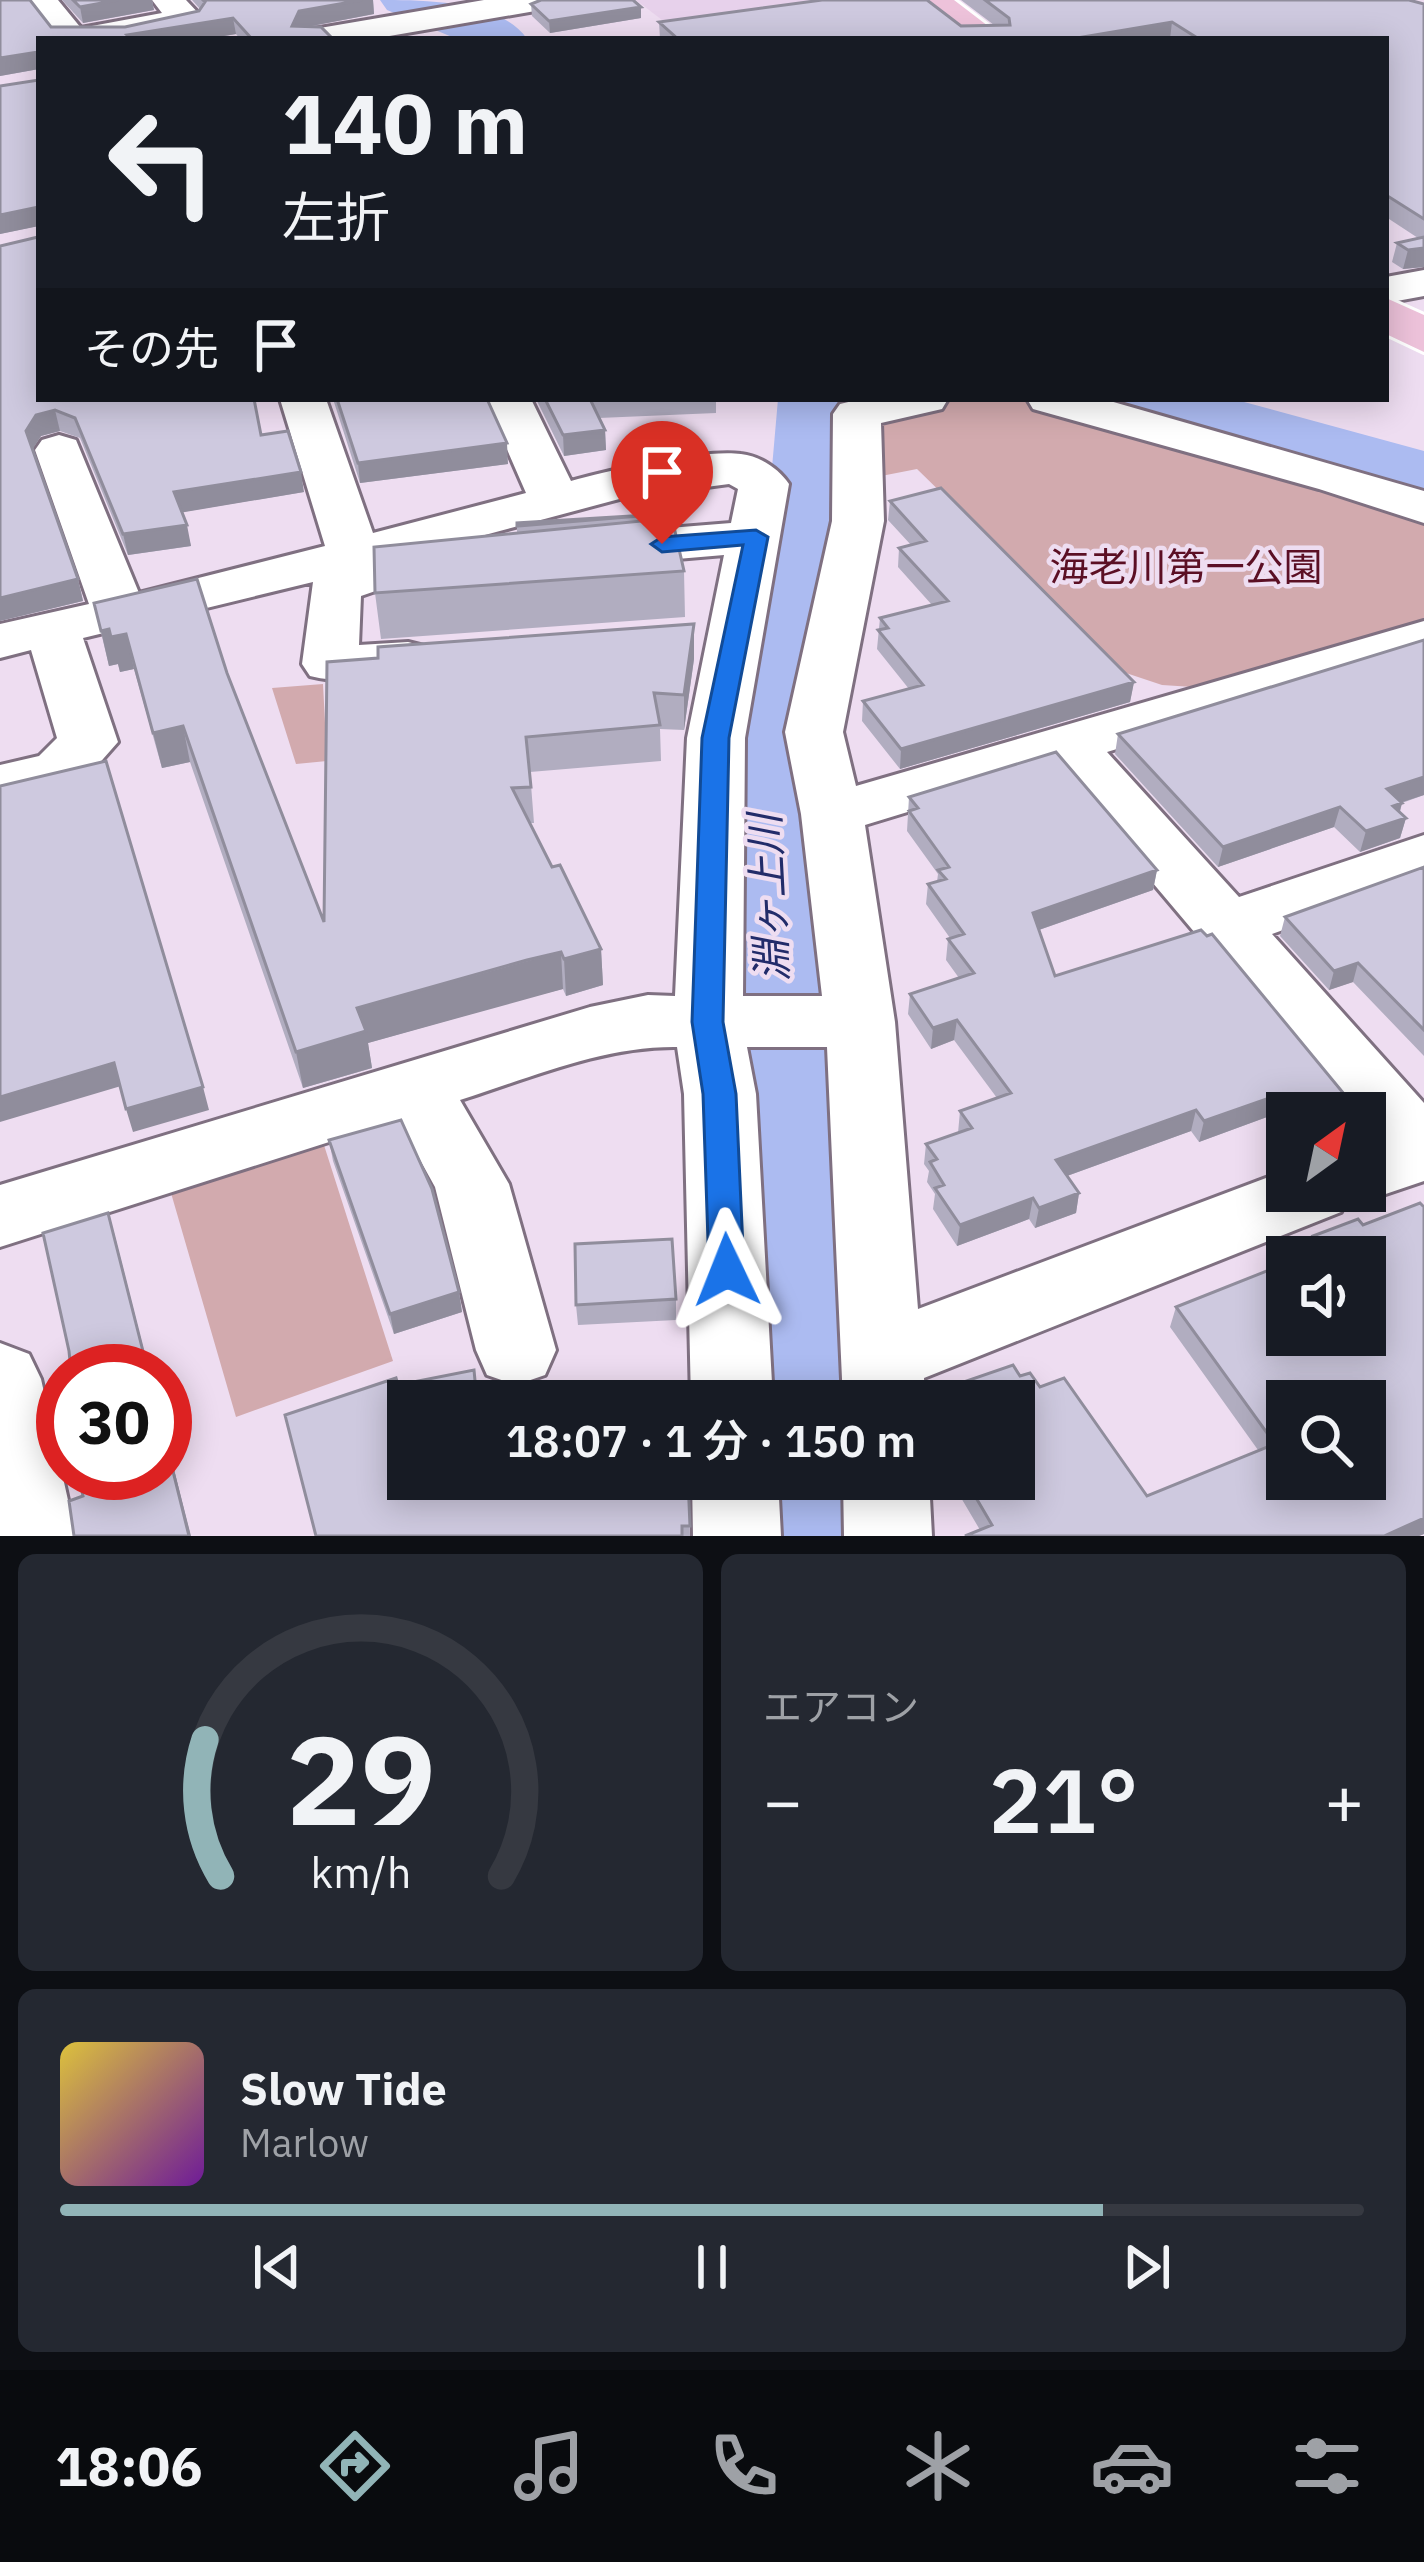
<!DOCTYPE html>
<html lang="ja">
<head>
<meta charset="utf-8">
<style>
	body { margin:0; font-family:"IBM Plex Sans","Noto Sans JP",sans-serif; background:#242831; color:#f1f3f6; height:100vh; display:flex; flex-direction:column; font-size:45px; white-space:nowrap }
	* { box-sizing:border-box; margin:0 }
	p { font-size:39px; color:#9ea1a6 }
	.icon { flex:none; width:66px; height:66px; fill:none; stroke:currentColor; stroke-width:2; stroke-linecap:round; stroke-linejoin:round }
	.map { position:relative; height:1536px; overflow:hidden }
	.details { display:flex; flex-direction:column; gap:18px; padding:18px; background:#0d0f14; flex:1 }
	.details>* { flex:none }
	.guide { position:absolute; left:36px; top:36px; width:1353px; height:366px; border-radius:0px; box-shadow:0 6px 30px #0003; background:#171b24; color:#f1f3f6; overflow:hidden }
	.needle { width:78px; rotate:33deg }
	.controls { position:absolute; left:1266px; top:1092px; display:grid; gap:24px }
	.controls a { display:grid; place-items:center; width:120px; height:120px; border-radius:0px; background:#171b24; box-shadow:0 6px 30px #0003; font-size:60px }
	.speed { position:absolute; left:36px; top:1344px; display:flex; gap:24px; font-size:60px; font-weight:700; text-align:center }
	.speed>* { display:grid; place-content:center; width:156px; height:156px; border-radius:50%; background:#171b24; box-shadow:0 6px 30px #0003; line-height:1 }
	.speed .limit { border:18px solid #d22; background:#fff; color:#111 }
	.pin { position:absolute; display:grid; place-items:center; width:102px; height:102px; color:#fff; margin:-123px -51px; border-radius:50% 50% 50% 0; rotate:-45deg; box-shadow:0 0 12px #0007 }
	.pin .icon { rotate:45deg }
	.me { position:absolute; width:132px; margin:-66px; rotate:358deg; stroke-linejoin:round; filter:drop-shadow(0 0 9px #0008) }
	.turn { display:flex; align-items:center; gap:42px; height:252px; padding:0 48px; font-size:54px }
	.turn .icon { width:156px; height:156px; stroke-width:2.5 }
	.turn b { display:block; font-size:84px; line-height:102px }
	.then { display:flex; align-items:center; height:114px; padding:0 48px; background:#0003; gap:24px; font-size:45px }
	.big { font-size:90px; font-weight:600; line-height:1.1 }
	.details .card { flex:1; display:flex; flex-direction:column; justify-content:center; gap:18px; min-width:0; padding:0 42px; border-radius:18px; background:#242831 }
	.details .dial { align-items:center; gap:0 }
	.dial svg { height:312px; overflow:visible; fill:none; stroke:#363941; stroke-width:7; stroke-linecap:round; text-anchor:middle }
	.dial text { fill:#f1f3f6; stroke:none }
	.song { display:flex; align-items:center; gap:36px }
	.cover { width:144px; height:144px; border-radius:18px; background:linear-gradient(135deg,hsl(50 70% 55%),hsl(280 70% 35%)) }
	.played { height:12px; border-radius:6px; background:linear-gradient(90deg,#91b4b7 80%,#363941 80%) }
	.keys { display:flex; justify-content:space-around; direction:ltr }
	.heat { display:flex; justify-content:space-between; align-items:center; font-size:66px; direction:ltr }
	.details .tiles { flex:1; display:grid; gap:18px; grid-template-columns:1fr 1fr }
	.card:last-child { grid-column:span 2 }
	.trip { position:absolute; left:387px; top:1380px; width:648px; height:120px; border-radius:0px; background:#171b24; box-shadow:0 6px 30px #0003; font-weight:600; line-height:120px; text-align:center }
	.dock { display:flex; height:192px; justify-content:space-around; align-items:center; background:#090b0e; color:#9ea1a6 }
	.dock .icon { width:84px; height:84px }
	.dock .active { color:#91b4b7 }
	.dock b { font-size:54px; color:#f1f3f6 }
	.map>svg:first-child { display:block }
</style>
</head>
<body>
<div class="map">
<svg width="1424" height="1536" viewBox="0 0 1424 1536">
	<rect width="100%" height="100%" fill="#eeddf1"/>
	<path fill="#e7d1eb" d="M 636,0 L 865,0 L 675,30 Z"/>
	<path fill="#d2aaae" d="M 957,399 L 1025,399 L 1424,517 L 1424,622 L 1193,687 L 1162,685 L 1126,673 L 917,469 L 876,477 L 875,428 L 885,415 Z
		M 323,684 L 327,761 L 296,764 L 272,688 Z
		M 323,1142 L 393,1361 L 236,1417 L 171,1193 Z"/>
	<g fill="none" stroke-linecap="round" stroke-linejoin="round">
		<path fill="#acbbf1" fill-rule="evenodd" d="M 380,0 C 422,0 501,0 527,39 L 457,39 L 387,10 Z
			M 778,399 L 848,399 L 843,525 L 810,679 L 807,776 L 855,1401 L 731,1401 L 717,776 L 724,679 L 767,525 Z
			M 1119,399 L 1233,399 L 1424,451 L 1424,496 L 1129,414 Z
			M 733,1479 L 861,1479 L 865,1536 L 733,1536 Z"/>
		<g stroke="#7f7081" stroke-width="6">
			<path id="minor" d="M 25,0 L 58,0 L 81,28 L 162,13 L 152,0 L 186,0 L 203,18 L 198,25 L 128,39 L 54,39 Z
				M 484,0 L 557,0 L 541,10 L 372,39 L 297,39 L 302,32 L 314,29 Z
				M 1424,270 L 1424,296 L 1386,303 L 1386,277 Z
				M 280,399 L 326,399 L 373,533 L 526,493 L 485,399 L 531,399 L 571,481 C 610,470 703,449 741,454 C 760,456 779,469 789,484 L 745,738 L 743,996 L 822,996 L 801,814 L 785,732 L 832,521 L 833,414 L 840,404 L 861,399 L 948,399 L 942,409 L 881,423 L 884,521 L 843,732 L 856,786 L 1424,621 L 1424,656 L 1107,752 L 1239,897 L 1424,835 L 1424,879 L 1272,934 L 1424,1103 L 1424,1181 L 1365,1201 L 1349,1195 L 1341,1212 L 924,1378 L 925,1401 L 843,1401 L 827,1047 L 747,1047 L 756,1094 L 773,1401 L 691,1401 L 684,1094 L 677,1047 C 603,1046 530,1078 460,1100 L 509,1184 L 556,1350 L 545,1375 L 516,1385 L 487,1375 L 476,1350 L 435,1187 L 398,1120 L 0,1247 L 0,1185 L 590,1007 L 648,995 L 675,996 L 687,738 L 724,555 L 595,566 L 577,561 L 569,550 L 577,539 L 595,534 L 731,523 L 738,489 L 729,484 L 623,498 L 414,554 L 423,566 L 416,577 L 361,596 L 359,645 L 408,642 L 428,647 L 436,659 L 428,671 C 392,680 346,685 310,676 L 302,664 L 313,582 L 83,638 L 118,742 L 81,784 L 0,805 L 0,765 L 39,756 L 57,738 L 31,650 L 0,658 L 0,624 L 89,604 L 35,450 L 42,440 L 59,435 L 76,440 L 139,593 L 325,546 ZM 1055,767 L 1347,1113 L 1365,1113 L 1369,1138 L 1365,1140 L 1365,1191 L 1287,1191 L 1287,1170 L 918,1309 L 895,1022 L 865,825 Z
				M 1027,399 L 1103,399 L 1424,491 L 1424,523 L 1319,489 L 1033,409 Z
				M 0,1343 L 29,1354 L 41,1379 L 76,1536 L 0,1536 Z
				M 692,1479 L 778,1479 L 781,1536 L 693,1536 Z
				M 843,1479 L 929,1479 L 932,1536 L 844,1536 Z"/>
		</g>
		<g stroke="#fff" stroke-width="6">
			<path id="major" d="M 912,0 L 954,0 L 1005,39 L 962,39 Z
				M 1386,298 L 1424,315 L 1424,352 L 1386,334 Z"/>
		</g>
		<use href="#minor" fill="#fff" fill-rule="evenodd"/>
		<use href="#major" fill="#edc2da" fill-rule="evenodd"/>
	</g>
	<path fill="#b1adc0" d="M 0,0 L 51,27 L 125,27 L 199,11 L 200,9 L 192,0 L 373,0 L 374,14 L 307,27 L 333,39 L 240,39 L 236,34 L 206,39 L 39,39 L 261,435 L 304,492 L 182,512 L 191,546 L 128,555 L 80,438 L 60,431 L 41,436 L 32,449 L 78,579 L 83,601 L 0,621 L 0,246 L 38,237 L 38,226 L 0,234 L 0,86 L 39,80 L 39,69 L 0,76 Z
		M 62,0 L 152,0 L 154,10 L 83,23 Z
		M 961,0 L 1409,0 L 1424,4 L 1424,267 L 1403,269 L 1392,262 L 1397,243 L 1418,238 L 1386,217 L 1386,39 L 660,39 L 659,22 L 994,25 Z
		M 531,4 L 641,18 L 550,33 L 532,16 Z
		M 333,399 L 487,399 L 508,464 L 360,483 Z
		M 536,399 L 716,399 L 716,413 L 599,418 L 605,430 L 606,450 L 564,456 Z
		M 890,501 L 1134,682 L 1130,702 L 900,769 L 862,721 L 863,701 L 909,689 L 877,649 L 880,618 L 932,605 L 898,567 L 899,548 L 911,545 L 888,520 Z
		M 664,514 L 664,519 L 684,571 L 685,617 L 381,639 L 375,593 L 517,533 L 517,523 Z
		M 94,603 L 227,673 L 324,922 L 327,662 L 694,659 L 684,730 L 660,729 L 661,761 L 530,772 L 534,823 L 530,823 L 552,867 L 601,949 L 603,985 L 566,996 L 563,989 L 530,997 L 368,1043 L 372,1068 L 303,1088 L 190,762 L 162,768 L 134,669 L 120,672 L 118,664 L 109,666 Z
		M 1424,640 L 1424,795 L 1402,803 L 1400,812 L 1406,818 L 1400,838 L 1360,852 L 1334,827 L 1218,867 L 1115,754 L 1118,734 Z
		M 909,797 L 1157,870 L 1153,890 L 1039,930 L 1055,976 L 1201,930 L 1287,1113 L 1287,1142 L 1267,1117 L 1199,1142 L 1191,1131 L 1067,1176 L 1079,1193 L 1076,1213 L 1035,1228 L 1029,1219 L 957,1246 L 933,1209 L 935,1194 L 927,1182 L 929,1171 L 924,1164 L 926,1144 L 958,1133 L 960,1111 L 997,1098 L 954,1040 L 931,1049 L 908,1014 L 910,994 L 959,978 L 946,960 L 948,939 L 950,938 L 926,904 L 928,884 L 937,882 L 938,874 L 907,831 Z
		M 1424,867 L 1424,1056 L 1353,982 L 1329,990 L 1280,936 L 1285,917 Z
		M 329,1140 L 459,1292 L 462,1312 L 394,1334 L 333,1161 Z
		M 1424,1207 L 1424,1534 L 1419,1536 L 980,1530 L 950,1479 L 1014,1479 L 1014,1401 L 917,1401 L 917,1398 L 1020,1376 L 1040,1387 L 1147,1496 L 1258,1450 L 1170,1327 L 1176,1307 L 1308,1255 L 1313,1236 L 1363,1225 Z
		M 676,1299 L 676,1320 L 578,1325 L 576,1305 Z
		M 398,1385 L 476,1391 L 534,1493 L 688,1479 L 690,1536 L 316,1536 Z"/>
	<path fill="#908d9c" d="M 118,0 L 152,0 L 154,10 L 83,23 L 80,7 Z
		M 362,0 L 373,0 L 374,14 L 301,28 L 292,26 L 299,11 Z
		M 641,7 L 641,18 L 550,33 L 549,21 Z
		M 233,18 L 236,34 L 206,39 L 128,39 L 127,35 Z
		M 1172,22 L 1170,39 L 1071,39 Z
		M 38,52 L 39,69 L 0,76 L 0,58 Z
		M 38,207 L 39,226 L 0,234 L 0,215 Z
		M 1424,248 L 1424,267 L 1403,269 L 1408,250 Z
		M 55,410 L 60,431 L 41,436 L 31,452 L 26,431 L 36,415 Z
		M 605,430 L 606,450 L 564,456 L 563,435 Z
		M 507,443 L 508,464 L 360,483 L 358,463 Z
		M 301,472 L 304,492 L 179,513 L 174,492 Z
		M 187,525 L 191,546 L 128,555 L 123,534 Z
		M 78,579 L 83,601 L 0,621 L 0,598 Z
		M 694,624 L 694,659 L 684,730 L 684,695 Z
		M 109,629 L 126,634 L 134,669 L 120,672 L 118,664 L 109,666 L 101,631 Z
		M 1134,682 L 1130,702 L 900,769 L 901,749 Z
		M 183,726 L 190,762 L 162,768 L 153,733 Z
		M 1424,777 L 1424,795 L 1381,809 L 1387,789 Z
		M 1402,803 L 1397,821 L 1406,818 L 1400,838 L 1360,852 L 1366,831 L 1393,806 Z
		M 1340,807 L 1334,827 L 1218,867 L 1223,847 Z
		M 1157,870 L 1153,890 L 1030,933 L 1033,913 Z
		M 601,949 L 603,985 L 566,996 L 564,959 Z
		M 561,952 L 563,989 L 368,1043 L 372,1068 L 303,1088 L 296,1052 L 357,1008 Z
		M 1358,963 L 1353,982 L 1329,990 L 1334,971 Z
		M 957,1020 L 954,1040 L 931,1049 L 933,1028 Z
		M 114,1063 L 121,1086 L 0,1122 L 0,1097 Z
		M 203,1087 L 209,1110 L 133,1132 L 126,1109 Z
		M 1272,1097 L 1267,1117 L 1199,1142 L 1204,1121 Z
		M 1196,1110 L 1191,1131 L 1053,1181 L 1056,1160 Z
		M 1079,1193 L 1076,1213 L 1035,1228 L 1039,1208 Z
		M 1033,1198 L 1029,1219 L 957,1246 L 960,1225 Z
		M 108,1213 L 114,1233 L 149,1371 L 148,1371 Z
		M 459,1292 L 462,1312 L 394,1334 L 390,1314 Z
		M 165,1434 L 191,1536 L 189,1536 Z
		M 1424,1518 L 1424,1534 L 1419,1536 L 1384,1536 Z"/>
	<path fill="#cec9df" stroke="#908d9c" stroke-width="3" fill-rule="evenodd" d="M 0,0 L 30,0 L 51,27 L 125,27 L 199,11 L 205,2 L 203,0 L 362,0 L 299,11 L 292,26 L 321,27 L 333,39 L 252,39 L 233,18 L 127,35 L 131,39 L 39,39 L 39,399 L 254,399 L 261,435 L 288,431 L 301,472 L 174,492 L 187,525 L 123,534 L 75,418 L 55,410 L 36,415 L 26,431 L 78,579 L 0,598 L 0,246 L 38,237 L 38,207 L 0,215 L 0,86 L 39,80 L 38,52 L 0,58 Z
		M 73,0 L 118,0 L 80,7 Z
		M 541,0 L 633,0 L 641,7 L 549,21 L 531,4 Z
		M 822,0 L 927,0 L 961,26 L 1010,25 L 1009,18 L 985,0 L 1409,0 L 1424,4 L 1424,219 L 1386,195 L 1386,39 L 1199,39 L 1172,22 L 1071,39 L 678,39 L 659,22 Z
		M 1424,237 L 1424,248 L 1408,250 L 1397,243 Z
		M 337,399 L 487,399 L 507,443 L 358,463 Z
		M 545,399 L 590,399 L 605,430 L 563,435 Z
		M 941,488 L 1134,682 L 901,749 L 863,701 L 923,685 L 878,630 L 888,628 L 880,618 L 948,601 L 899,548 L 926,541 L 890,501 Z
		M 664,514 L 517,526 L 517,523 Z
		M 672,518 L 684,571 L 375,593 L 374,547 Z
		M 197,579 L 227,673 L 324,922 L 327,662 L 378,658 L 378,647 L 694,624 L 684,695 L 654,693 L 660,725 L 526,737 L 531,787 L 512,788 L 552,867 L 560,865 L 601,949 L 564,959 L 561,952 L 527,960 L 357,1008 L 366,1031 L 296,1052 L 183,726 L 153,733 L 126,634 L 111,637 L 109,629 L 101,631 L 94,603 Z
		M 1424,640 L 1424,777 L 1387,789 L 1402,803 L 1393,806 L 1406,818 L 1366,831 L 1340,807 L 1223,847 L 1118,734 Z
		M 1056,752 L 1157,870 L 1033,913 L 1055,976 L 1201,930 L 1207,936 L 1212,934 L 1354,1106 L 1335,1113 L 1287,1114 L 1272,1097 L 1204,1121 L 1196,1110 L 1056,1160 L 1079,1193 L 1039,1208 L 1033,1198 L 960,1225 L 935,1188 L 944,1185 L 930,1162 L 937,1159 L 926,1144 L 972,1128 L 960,1111 L 1011,1093 L 957,1020 L 933,1028 L 910,994 L 974,973 L 948,939 L 964,934 L 928,884 L 946,879 L 938,870 L 949,867 L 909,811 L 918,808 L 909,797 Z
		M 106,761 L 203,1087 L 126,1109 L 114,1063 L 0,1097 L 0,786 Z
		M 1424,867 L 1424,1030 L 1358,963 L 1334,971 L 1285,917 Z
		M 401,1120 L 432,1189 L 459,1292 L 390,1314 L 329,1140 Z
		M 1420,1203 L 1424,1207 L 1424,1518 L 1384,1536 L 965,1536 L 992,1525 L 965,1479 L 1014,1479 L 1014,1401 L 919,1401 L 917,1398 L 1013,1365 L 1020,1376 L 1030,1373 L 1040,1387 L 1064,1378 L 1147,1496 L 1275,1444 L 1176,1307 L 1287,1263 L 1287,1335 L 1365,1335 L 1365,1257 L 1302,1257 L 1323,1249 L 1313,1236 L 1358,1219 L 1363,1225 ZM 1287,1401 L 1365,1401 L 1365,1479 L 1287,1479 Z
		M 108,1213 L 148,1371 L 71,1371 L 69,1351 L 43,1233 Z
		M 672,1239 L 676,1299 L 576,1305 L 575,1244 Z
		M 474,1370 L 476,1391 L 514,1383 L 518,1401 L 408,1401 L 408,1479 L 531,1479 L 534,1493 L 600,1479 L 688,1479 L 690,1526 L 682,1526 L 682,1536 L 316,1536 L 285,1415 L 396,1378 L 398,1385 Z
		M 63,1374 L 63,1406 L 56,1376 Z
		M 684,1392 L 685,1401 L 605,1401 L 605,1396 Z
		M 165,1439 L 189,1536 L 74,1536 L 69,1501 L 83,1496 L 78,1473 L 165,1473 Z"/>
	<path fill="#1a73e8" stroke="#114b97" stroke-width="3" d="M 756,530 L 768,537 L 729,738 L 723,1022 L 736,1094 L 744,1270 L 739,1280 L 727,1284 L 714,1280 L 709,1270 L 703,1094 L 692,1022 L 702,738 L 743,545 L 662,552 L 651,544 L 662,537 Z"/>
	<g text-anchor="middle" dominant-baseline="central" stroke-width="9" stroke-linejoin="round" paint-order="stroke">
		<g font-size="39" fill="#5b0f24" stroke="#eeddf1">
			<text x="1186" y="566">海老川第一公園</text>
		</g>
		<g font-size="42" font-style="italic" fill="#222c6a" stroke="#eeddf1">
			<text transform="translate(768 898) rotate(-93)">淵ヶ上川</text>
		</g>
	</g>
</svg>
<div class="controls">
<a><svg class="needle" viewBox="-14 -14 28 28"><path d="M0-13l5 13h-10z" fill="#e53935"/><path d="M0 13l5-13h-10z" fill="#9ea1a6"/></svg></a>
<a><svg class="icon" aria-label="sound" viewBox="0 0 24 24"><path d="M4 9h4l5-4v14l-5-4H4zM17 9q2 3 0 6"/></svg></a>
<a><svg class="icon" aria-label="search" viewBox="0 0 24 24"><circle cx="10" cy="10" r="6"/><path d="M15 15l6 6"/></svg></a>
</div>
<div class="speed"><div class="limit">30</div></div>
<div class="pin" style="left:662px;top:544px;background:#d93025"><svg class="icon" aria-label="arrive" viewBox="0 0 24 24"><path d="M6 21V4h12l-3 4 3 4H6"/></svg></div>
<svg class="me" style="left:727px;top:1270px" viewBox="-20 -20 40 40"><path d="M0-17L14 15 0 8-14 15z" fill="#1a73e8" stroke="#fff" stroke-width="4"/></svg>
<div class="trip">18:07 · 1 分 · 150 m</div>
<div class="guide">
<div class="turn"><svg class="icon" aria-label="left" viewBox="0 0 24 24"><path d="M17 20v-9H6M10 6l-5 5 5 5"/></svg><div><b>140 m</b>左折</div></div>
<div class="then">その先<svg class="icon" aria-label="arrive" viewBox="0 0 24 24"><path d="M6 21V4h12l-3 4 3 4H6"/></svg></div>
</div>
</div>
<section class="details">
<div class="tiles">
<div class="card dial"><svg viewBox="0 0 100 80">
<path d="M14 69A42 42 0 1 1 86 69"/>
<path d="M14 69A42 42 0 0 1 10 34" stroke="#91b4b7"/>
<text x="50" y="56" font-size="32" font-weight="700">29</text>
<text x="50" y="72" font-size="11">km/h</text>
</svg></div>
<div class="card"><p>エアコン</p>
<div class="heat"><a>−</a><b class="big">21°</b><a>+</a></div>
</div>
<div class="card">
<div class="song"><i class="cover"></i><div><b>Slow Tide</b><p>Marlow</p></div></div>
<div class="played"></div>
<div class="keys"><svg class="icon" aria-label="previous" viewBox="0 0 24 24"><path d="M18 5L8 12l10 7zM5 5v14"/></svg><svg class="icon" aria-label="pause" viewBox="0 0 24 24"><path d="M8 5v14M16 5v14"/></svg><svg class="icon" aria-label="next" viewBox="0 0 24 24"><path d="M6 5l10 7-10 7zM19 5v14"/></svg></div>
</div>
</div>
</section>
<nav class="dock">
<b>18:06</b>
<svg class="icon active" aria-label="directions" viewBox="0 0 24 24"><path d="M12 3l9 9-9 9-9-9zM9 14v-3h6M13 9l2 2-2 2"/></svg>
<svg class="icon" aria-label="music" viewBox="0 0 24 24"><path d="M9 18V5l10-2v13"/><circle cx="6" cy="18" r="3"/><circle cx="16" cy="16" r="3"/></svg>
<svg class="icon" aria-label="phone" viewBox="0 0 24 24"><path d="M5 4h4l2 5-3 2q2 4 5 5l2-3 5 2v4C11 20 4 13 5 4z"/></svg>
<svg class="icon" aria-label="climate" viewBox="0 0 24 24"><path d="M12 3v18M4 7l16 10M4 17L20 7"/></svg>
<svg class="icon" aria-label="car" viewBox="0 0 24 24"><path d="M5 17H2v-5l4-1 3-4h7l3 4 3 1v5h-3M9 17h6M6 11h13"/><circle cx="7" cy="17" r="2"/><circle cx="17" cy="17" r="2"/></svg>
<svg class="icon" aria-label="filters" viewBox="0 0 24 24"><path d="M4 7h16M4 17h16"/><circle cx="9" cy="7" r="2"/><circle cx="15" cy="17" r="2"/></svg>
</nav>
</body>
</html>
